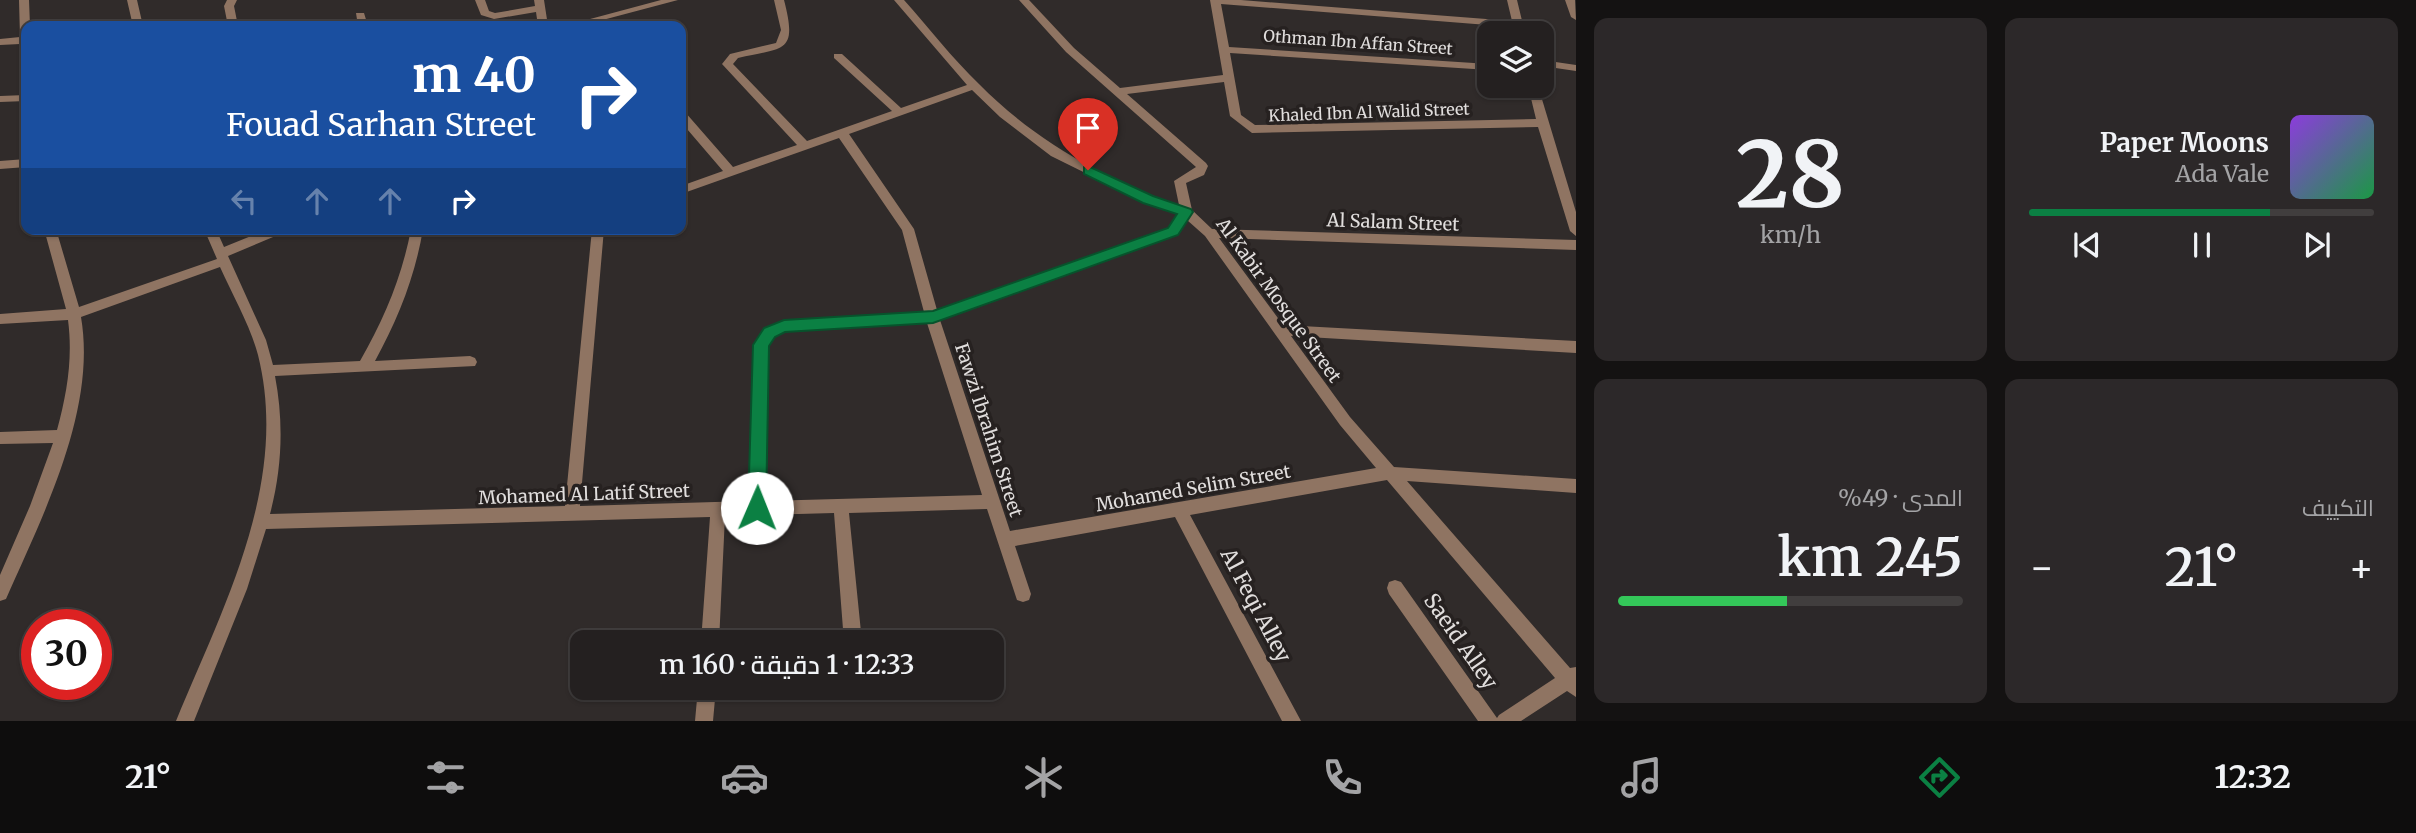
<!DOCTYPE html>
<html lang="ar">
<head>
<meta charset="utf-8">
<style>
	body { margin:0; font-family:Merriweather,Cairo,serif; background:#2c2829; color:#f1f3f6; direction:rtl; height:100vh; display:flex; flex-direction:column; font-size:26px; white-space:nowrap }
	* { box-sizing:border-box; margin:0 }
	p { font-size:23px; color:#a3a3a5 }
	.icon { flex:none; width:38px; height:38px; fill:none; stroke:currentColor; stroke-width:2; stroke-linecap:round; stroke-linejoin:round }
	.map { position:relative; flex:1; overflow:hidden; direction:ltr }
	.side { display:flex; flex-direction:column; gap:18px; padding:18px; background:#141212; width:840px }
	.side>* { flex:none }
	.top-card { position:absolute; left:21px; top:21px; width:665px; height:214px; border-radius:14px; box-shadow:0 2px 5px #0004,0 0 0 2px #413e3e; direction:rtl; background:#1a4fa0; color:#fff; overflow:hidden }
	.buttons { position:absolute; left:1477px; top:21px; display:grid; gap:14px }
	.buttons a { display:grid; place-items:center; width:77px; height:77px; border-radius:14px; background:#242020; box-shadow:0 2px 5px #0004,0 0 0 2px #413e3e; font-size:35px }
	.speed { position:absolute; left:21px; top:609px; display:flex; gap:14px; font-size:35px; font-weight:700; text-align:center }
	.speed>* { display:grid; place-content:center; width:91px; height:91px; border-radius:50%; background:#242020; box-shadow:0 2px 5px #0004,0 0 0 2px #413e3e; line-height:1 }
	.speed .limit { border:10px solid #d22; background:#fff; color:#111 }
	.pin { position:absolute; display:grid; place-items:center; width:60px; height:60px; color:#fff; margin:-72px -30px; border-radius:50% 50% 50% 0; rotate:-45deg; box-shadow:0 0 7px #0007 }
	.pin .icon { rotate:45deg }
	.me { position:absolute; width:77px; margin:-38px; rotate:1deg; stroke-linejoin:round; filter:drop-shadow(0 0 5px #0008) }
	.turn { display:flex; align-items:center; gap:24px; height:147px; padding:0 35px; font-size:32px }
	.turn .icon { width:91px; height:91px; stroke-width:2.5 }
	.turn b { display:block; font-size:49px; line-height:60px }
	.lanes { display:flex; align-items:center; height:66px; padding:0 35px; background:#0003; justify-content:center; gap:35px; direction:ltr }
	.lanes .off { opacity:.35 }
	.big { font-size:52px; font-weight:600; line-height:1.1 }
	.side .widget { flex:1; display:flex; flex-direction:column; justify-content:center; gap:10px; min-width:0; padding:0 24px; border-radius:14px; background:#2c2829 }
	.side .dial { align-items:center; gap:0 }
	.dial b { font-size:91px; line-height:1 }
	.song { display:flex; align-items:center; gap:21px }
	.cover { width:84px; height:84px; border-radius:10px; background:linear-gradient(135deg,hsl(270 70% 55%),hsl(140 70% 35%)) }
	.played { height:7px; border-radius:4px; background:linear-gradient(90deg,#0b8043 70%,#413e3e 70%) }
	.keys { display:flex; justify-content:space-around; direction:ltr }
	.heat { display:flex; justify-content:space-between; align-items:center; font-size:38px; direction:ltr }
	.charge { height:10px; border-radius:5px; background:linear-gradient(90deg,#34c759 49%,#413e3e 0) }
	.side .tiles { flex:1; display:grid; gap:18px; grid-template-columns:repeat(2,1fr) }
	.trip { position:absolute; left:570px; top:630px; width:434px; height:70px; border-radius:14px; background:#242020; box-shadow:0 2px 5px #0004,0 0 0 2px #413e3e; font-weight:600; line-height:70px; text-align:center; direction:rtl }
	.menu { display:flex; height:112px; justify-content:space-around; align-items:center; background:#0e0d0d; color:#a3a3a5 }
	.menu .icon { width:49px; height:49px }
	.menu .selected { color:#0b8043 }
	.menu b { font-size:32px; color:#f1f3f6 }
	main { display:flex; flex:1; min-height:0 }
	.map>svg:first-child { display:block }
</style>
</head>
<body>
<main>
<section class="side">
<div class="tiles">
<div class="widget">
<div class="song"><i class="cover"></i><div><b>Paper Moons</b><p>Ada Vale</p></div></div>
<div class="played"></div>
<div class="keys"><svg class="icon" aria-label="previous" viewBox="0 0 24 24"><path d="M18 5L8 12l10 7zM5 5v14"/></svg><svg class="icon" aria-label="pause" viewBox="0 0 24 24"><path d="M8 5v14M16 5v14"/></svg><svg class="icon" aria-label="next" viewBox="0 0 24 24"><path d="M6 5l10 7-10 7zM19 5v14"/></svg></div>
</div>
<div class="widget dial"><b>28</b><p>km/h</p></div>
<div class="widget"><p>التكييف</p>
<div class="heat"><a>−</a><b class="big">21°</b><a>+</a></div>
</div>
<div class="widget"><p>المدى · 49%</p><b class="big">245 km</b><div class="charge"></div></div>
</div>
</section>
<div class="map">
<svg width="1576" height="721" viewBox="0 0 1576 721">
	<rect width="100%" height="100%" fill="#302b2a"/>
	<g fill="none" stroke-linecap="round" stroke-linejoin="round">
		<path fill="#8f7462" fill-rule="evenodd" d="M 19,0 L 29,0 L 30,26 L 26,26 L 26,60 L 21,57 L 20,44 L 0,45 L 0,39 L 20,37 Z
			M 127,0 L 137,0 L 143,26 L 133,26 Z
			M 227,0 L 237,0 L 234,6 L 238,26 L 228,26 L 224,6 Z
			M 475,0 L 485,0 L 489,11 L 495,13 L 535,6 L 534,0 L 544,0 L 548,26 L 538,26 L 536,12 L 494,19 L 481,15 Z
			M 661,0 L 678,0 L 580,26 L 564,26 Z
			M 774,0 L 784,0 C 798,54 784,47 738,58 L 733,64 L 807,141 L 892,111 L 834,58 L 834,54 L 842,54 L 901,108 L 967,85 L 894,0 L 904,0 C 929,28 952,58 979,84 C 1034,140 1105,180 1179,205 L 1174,181 L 1196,167 L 1066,52 L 1019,0 L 1029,0 L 1074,48 L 1120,88 L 1223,75 L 1210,0 L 1241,0 L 1512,21 L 1507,0 L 1517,0 L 1525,33 L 1515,33 L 1513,27 L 1221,4 L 1229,47 L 1489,64 L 1489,70 L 1230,53 L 1241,115 L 1255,125 L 1536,119 L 1528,86 L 1538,86 L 1576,212 L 1576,236 L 1570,231 L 1538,127 L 1252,133 L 1230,116 L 1224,82 L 1127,94 L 1206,163 L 1208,166 L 1204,175 L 1186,183 L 1192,210 L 1212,229 L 1576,240 L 1576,250 L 1219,238 L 1283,325 L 1576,341 L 1576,353 L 1291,336 L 1350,417 L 1394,467 L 1576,479 L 1576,493 L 1407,481 L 1570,668 L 1576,667 L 1576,697 L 1567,691 L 1521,721 L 1478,721 L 1389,594 L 1387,588 L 1389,582 L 1395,580 L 1401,582 L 1497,718 L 1499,715 L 1555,678 L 1387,480 L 1190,515 L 1301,721 L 1282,721 L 1175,517 L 1015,546 L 1031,594 L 1029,600 L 1023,602 L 1017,600 L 1015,594 L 987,509 L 849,513 L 862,642 L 844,642 L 834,513 L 725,516 L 719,642 L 701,642 L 710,517 L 266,529 L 247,589 L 194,721 L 176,721 C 223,607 290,483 258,355 C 250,325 233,296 220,267 L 81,317 C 97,410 43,515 6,599 L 0,601 L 0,575 L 30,506 L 53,443 L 0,444 L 0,432 L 57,430 C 67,393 73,358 68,320 L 0,324 L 0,314 L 66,309 L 44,229 L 56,229 L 79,307 L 217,259 L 204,229 L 216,229 L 224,247 L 268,229 L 287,229 L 285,232 L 228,256 L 266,340 L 273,365 L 360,361 C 384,319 402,277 411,229 L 423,229 C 415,277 398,319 375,361 L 470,356 L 475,358 L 477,362 L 475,366 L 275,376 C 284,423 282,469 270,514 L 565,506 L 592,229 L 604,229 L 580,506 L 749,501 L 754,345 L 764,329 L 784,321 L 924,312 L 902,230 L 839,138 L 681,194 L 681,186 L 723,171 L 681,122 L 681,111 L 685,112 L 733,167 L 797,145 L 722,64 L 730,54 L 776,43 L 781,30 ZM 972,90 L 1000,117 L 1051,156 L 1144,202 L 1178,214 L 1169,228 L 937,310 L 914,229 L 849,134 ZM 1187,220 L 1205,236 L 1340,425 L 1376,468 L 1010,531 L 940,320 L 1177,234 ZM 927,323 L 982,495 L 765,501 L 768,346 L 774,337 L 786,331 Z
			M 1565,0 L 1575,0 L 1576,20 L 1571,17 Z
			M 356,13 L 364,13 L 368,26 L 358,26 Z
			M 1542,60 L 1576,65 L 1576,71 L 1542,66 Z
			M 26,95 L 26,101 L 0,102 L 0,96 Z
			M 26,159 L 26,167 L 0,169 L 0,161 Z
			M 698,688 L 716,688 L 713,721 L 695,721 Z"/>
	</g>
	<path fill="#0b8043" stroke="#07532c" stroke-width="2" d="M 1088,166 L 1153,196 L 1191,209 L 1193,212 L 1178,235 L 933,323 L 785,332 L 775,337 L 769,346 L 766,508 L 764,514 L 757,517 L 751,514 L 748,508 L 753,345 L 764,328 L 784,320 L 933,311 L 1168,228 L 1177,214 L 1143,203 L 1084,174 L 1084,167 Z"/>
	<g text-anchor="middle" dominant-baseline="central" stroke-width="7" stroke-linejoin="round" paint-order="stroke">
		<g font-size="16" fill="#e1dedd" stroke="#262120">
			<text transform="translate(1358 42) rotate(4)">Othman Ibn Affan Street</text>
			<text transform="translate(1369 112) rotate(-2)">Khaled Ibn Al Walid Street</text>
		</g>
		<g font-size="18" fill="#e1dedd" stroke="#262120">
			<text transform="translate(1393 222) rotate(2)">Al Salam Street</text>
			<text transform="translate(1279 300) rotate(54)">Al Kabir Mosque Street</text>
			<text transform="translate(989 430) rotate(72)">Fawzi Ibrahim Street</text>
			<text transform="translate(1193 488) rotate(-10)">Mohamed Selim Street</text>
			<text transform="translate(584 494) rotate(-2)">Mohamed Al Latif Street</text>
		</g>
		<g font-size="21" fill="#e1dedd" stroke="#262120">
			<text transform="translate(1256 605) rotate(62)">Al Feqi Alley</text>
			<text transform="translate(1461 641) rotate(55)">Saeid Alley</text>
		</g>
	</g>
</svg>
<div class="buttons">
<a><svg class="icon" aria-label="layers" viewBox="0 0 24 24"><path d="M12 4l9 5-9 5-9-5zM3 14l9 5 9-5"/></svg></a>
</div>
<div class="speed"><div class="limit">30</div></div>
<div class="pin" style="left:1088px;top:170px;background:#d93025"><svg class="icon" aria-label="arrive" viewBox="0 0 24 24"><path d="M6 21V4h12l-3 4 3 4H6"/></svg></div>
<svg class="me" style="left:757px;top:508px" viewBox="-20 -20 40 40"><circle r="19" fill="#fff"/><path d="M0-13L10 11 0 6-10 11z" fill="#0b8043"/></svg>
<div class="trip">12:33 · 1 دقيقة · 160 m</div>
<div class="top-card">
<div class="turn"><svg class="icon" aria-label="right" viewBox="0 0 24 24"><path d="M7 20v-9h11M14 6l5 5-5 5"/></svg><div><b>40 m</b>Fouad Sarhan Street</div></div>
<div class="lanes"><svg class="icon off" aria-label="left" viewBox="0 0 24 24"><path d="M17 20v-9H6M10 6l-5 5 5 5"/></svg><svg class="icon off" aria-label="ahead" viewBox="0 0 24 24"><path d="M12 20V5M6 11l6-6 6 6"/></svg><svg class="icon off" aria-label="ahead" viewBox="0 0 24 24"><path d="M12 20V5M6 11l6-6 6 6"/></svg><svg class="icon" aria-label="right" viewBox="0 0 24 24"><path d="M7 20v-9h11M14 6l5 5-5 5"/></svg></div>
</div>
</div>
</main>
<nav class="menu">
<b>12:32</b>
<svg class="icon selected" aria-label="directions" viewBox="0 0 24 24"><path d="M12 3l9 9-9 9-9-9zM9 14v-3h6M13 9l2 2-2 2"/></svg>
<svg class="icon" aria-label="music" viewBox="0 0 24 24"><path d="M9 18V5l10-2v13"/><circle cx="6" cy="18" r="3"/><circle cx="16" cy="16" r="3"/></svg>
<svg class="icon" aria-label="phone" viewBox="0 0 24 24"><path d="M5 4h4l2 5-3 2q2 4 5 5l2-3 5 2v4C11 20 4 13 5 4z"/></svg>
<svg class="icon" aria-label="climate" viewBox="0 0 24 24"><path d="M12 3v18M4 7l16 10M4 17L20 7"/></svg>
<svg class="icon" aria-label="car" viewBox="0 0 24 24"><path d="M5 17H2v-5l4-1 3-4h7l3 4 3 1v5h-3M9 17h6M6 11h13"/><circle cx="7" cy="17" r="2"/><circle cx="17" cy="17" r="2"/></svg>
<svg class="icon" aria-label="filters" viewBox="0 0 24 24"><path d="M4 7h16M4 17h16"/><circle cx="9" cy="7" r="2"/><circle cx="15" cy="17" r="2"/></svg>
<b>21°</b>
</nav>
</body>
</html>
